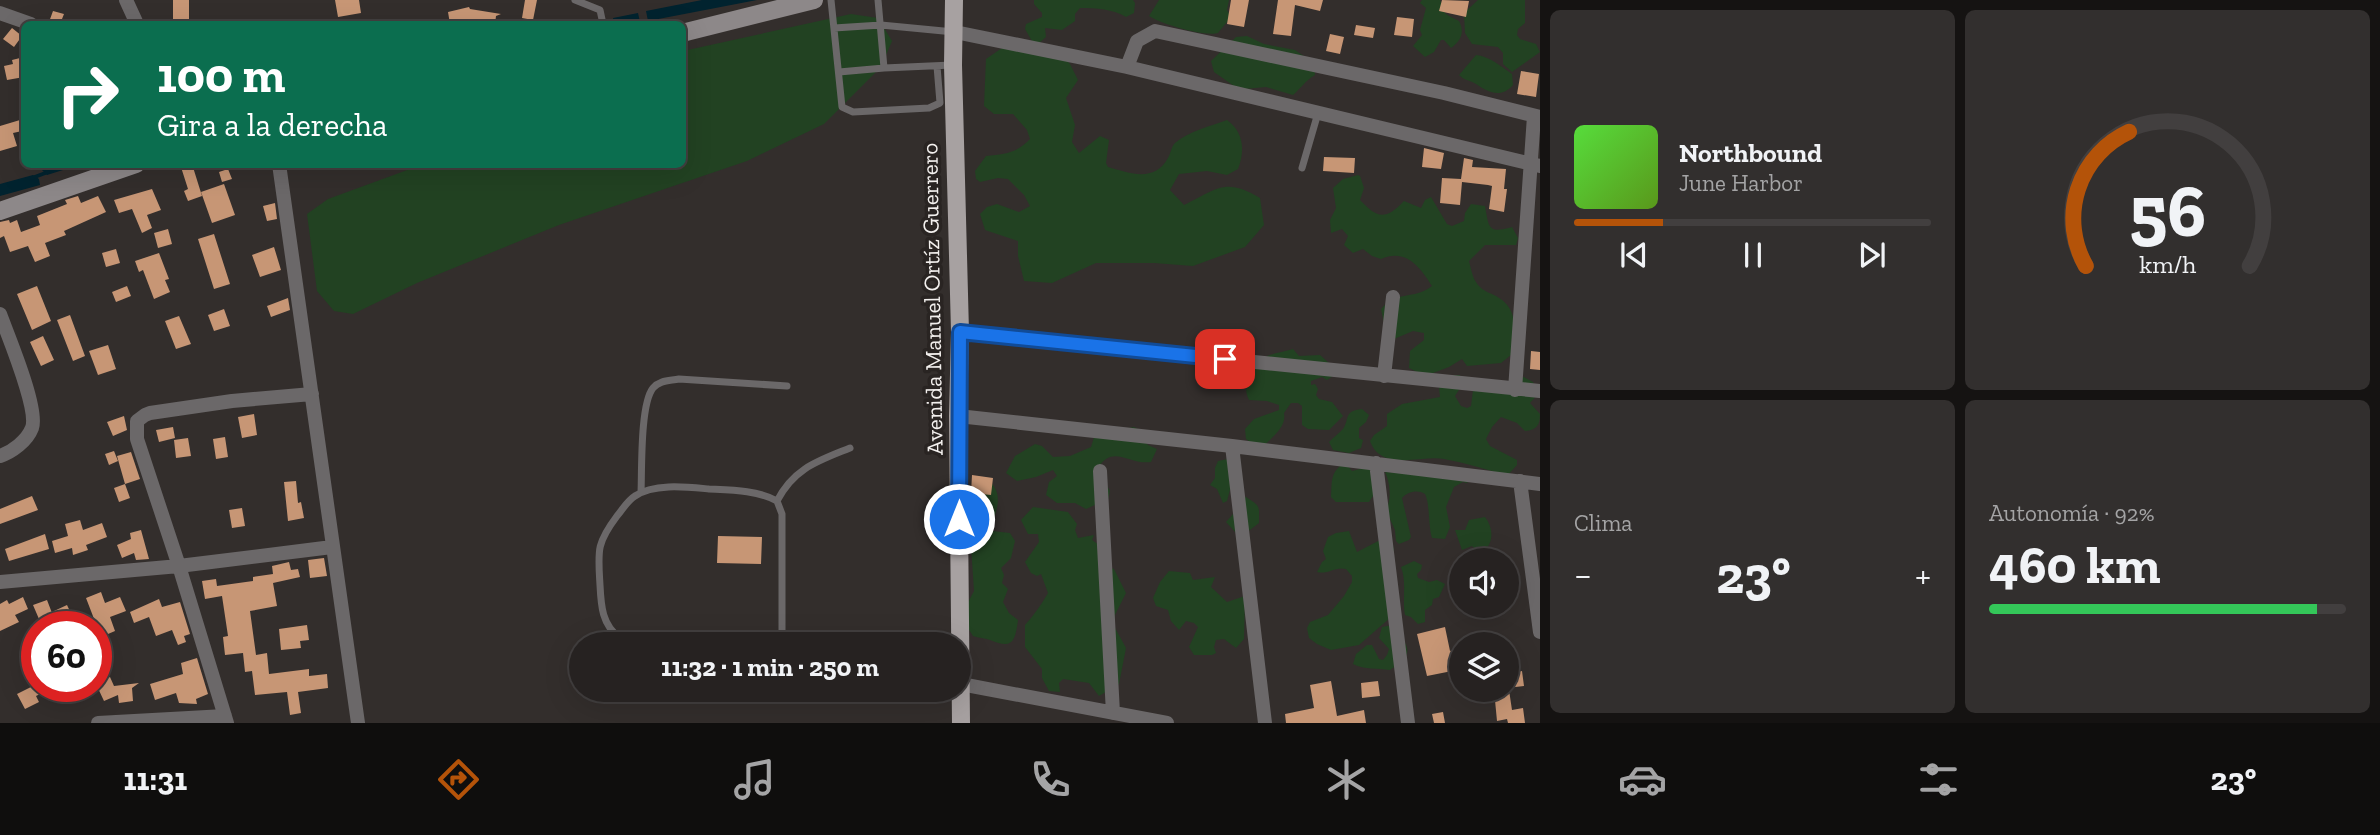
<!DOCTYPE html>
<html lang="es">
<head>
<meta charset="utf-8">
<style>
	body { margin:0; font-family:"Zilla Slab",serif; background:#322f2e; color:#f1f3f6; height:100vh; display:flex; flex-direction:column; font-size:26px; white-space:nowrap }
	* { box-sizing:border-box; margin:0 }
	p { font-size:23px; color:#a4a4a5 }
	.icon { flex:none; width:38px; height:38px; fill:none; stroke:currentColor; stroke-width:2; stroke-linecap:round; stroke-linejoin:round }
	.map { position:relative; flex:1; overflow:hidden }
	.panel { display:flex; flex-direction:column; gap:10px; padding:10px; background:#151312; width:840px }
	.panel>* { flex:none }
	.top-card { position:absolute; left:21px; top:21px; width:665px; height:147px; border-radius:10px; box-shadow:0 7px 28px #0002,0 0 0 2px #423f3f; background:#0b6e4f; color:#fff; overflow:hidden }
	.buttons { position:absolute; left:1449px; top:548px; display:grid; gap:14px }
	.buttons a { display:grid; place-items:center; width:70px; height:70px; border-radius:50%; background:#262221; box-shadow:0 7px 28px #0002,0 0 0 2px #423f3f; font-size:35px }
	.speed { position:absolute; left:21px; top:611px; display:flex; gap:14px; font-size:35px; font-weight:700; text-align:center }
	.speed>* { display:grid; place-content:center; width:91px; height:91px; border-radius:50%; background:#262221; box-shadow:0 7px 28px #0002,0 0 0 2px #423f3f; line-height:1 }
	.speed .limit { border:10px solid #d22; background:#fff; color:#111 }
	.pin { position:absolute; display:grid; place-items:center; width:60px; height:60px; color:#fff; margin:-30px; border-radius:14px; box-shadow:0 4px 10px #0006 }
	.me { position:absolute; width:77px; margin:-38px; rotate:0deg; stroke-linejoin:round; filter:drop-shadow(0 0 5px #0008) }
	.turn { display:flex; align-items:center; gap:24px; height:147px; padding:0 21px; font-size:32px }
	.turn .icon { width:91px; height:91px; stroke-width:2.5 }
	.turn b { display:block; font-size:49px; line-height:60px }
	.big { font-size:52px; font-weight:700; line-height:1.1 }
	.panel .tile { flex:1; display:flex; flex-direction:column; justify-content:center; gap:10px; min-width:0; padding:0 24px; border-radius:10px; background:#322f2e }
	.panel .dial { align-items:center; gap:0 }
	.dial svg { height:182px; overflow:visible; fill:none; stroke:#423f3f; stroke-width:7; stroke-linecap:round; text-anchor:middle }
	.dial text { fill:#f1f3f6; stroke:none }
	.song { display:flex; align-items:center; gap:21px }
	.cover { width:84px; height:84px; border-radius:10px; background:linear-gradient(135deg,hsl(110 70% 55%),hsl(90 70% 35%)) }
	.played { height:7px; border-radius:4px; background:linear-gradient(90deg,#b45309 25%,#423f3f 25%) }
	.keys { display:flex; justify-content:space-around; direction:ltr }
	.heat { display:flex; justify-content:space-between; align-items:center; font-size:38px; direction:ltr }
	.charge { height:10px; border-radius:5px; background:linear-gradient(90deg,#34c759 92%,#423f3f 0) }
	.panel .tiles { flex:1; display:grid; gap:10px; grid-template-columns:repeat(2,1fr) }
	.trip { position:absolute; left:569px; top:632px; width:402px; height:70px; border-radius:35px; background:#262221; box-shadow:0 7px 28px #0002,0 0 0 2px #423f3f; font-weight:700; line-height:70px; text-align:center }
	.tabs { display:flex; height:112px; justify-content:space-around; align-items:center; background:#0f0e0d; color:#a4a4a5 }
	.tabs .icon { width:49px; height:49px }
	.tabs .current { color:#b45309 }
	.tabs b { font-size:32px; color:#f1f3f6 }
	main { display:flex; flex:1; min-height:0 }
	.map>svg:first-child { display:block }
</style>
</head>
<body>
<main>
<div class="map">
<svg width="1540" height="723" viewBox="0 0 1540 723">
	<rect width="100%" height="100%" fill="#332e2c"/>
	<path fill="#224222" d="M 1034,0 L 1133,0 L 1135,3 L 1134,13 L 1126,17 C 1113,9 1096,8 1080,8 L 1075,14 L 1075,21 L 1062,30 L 1045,28 L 1046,37 L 1037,45 L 1033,43 L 1025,29 L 1026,24 L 1042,17 L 1042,13 L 1034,4 Z
		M 1159,0 L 1229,0 L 1227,10 L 1231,17 L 1218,33 C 1205,37 1161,24 1149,16 Z
		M 1422,0 L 1440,0 C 1448,17 1440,11 1459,21 C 1465,32 1461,41 1451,48 L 1444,40 L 1441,40 L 1434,52 L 1425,57 L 1413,46 L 1422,35 L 1420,30 L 1426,8 L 1420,3 Z
		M 1478,0 L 1525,0 L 1525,23 L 1518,29 L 1517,35 L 1520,39 L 1536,44 L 1540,52 L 1512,72 L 1503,64 L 1503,53 L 1498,47 L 1472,44 L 1465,33 L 1464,13 Z
		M 851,14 L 878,18 L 892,41 L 881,67 L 824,124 L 747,161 L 559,225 L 417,283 L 353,314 L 334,311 L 317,291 L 307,214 L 328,199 L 421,165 L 682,164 L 683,51 Z
		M 1247,36 L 1264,44 L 1295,50 L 1314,63 L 1315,75 C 1305,81 1301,88 1293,95 L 1266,87 L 1244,89 L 1234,86 L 1214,72 L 1211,61 L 1236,37 Z
		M 1002,48 L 1059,52 L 1070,64 L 1078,80 L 1066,98 L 1075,125 L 1072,142 L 1079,153 L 1100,136 L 1109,140 L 1106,163 L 1108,167 C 1130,173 1154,183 1168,158 C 1171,153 1171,147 1175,143 C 1189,131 1211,126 1227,120 C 1244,132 1245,151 1238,169 L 1227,175 L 1207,171 L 1179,174 L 1170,190 L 1184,205 C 1217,189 1225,177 1260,198 L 1264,225 L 1245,247 L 1193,266 L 1154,263 L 1096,263 L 1052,283 L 1024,281 L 1018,256 L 1018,241 L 985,230 L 980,214 L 987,207 L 997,204 L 1019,212 L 1030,206 L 1024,195 L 1008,179 L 998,178 L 980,182 L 976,179 L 975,171 L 986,156 C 1005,154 1017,153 1030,139 L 1027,130 L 1013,114 L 994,114 L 984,106 L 986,59 Z
		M 1476,55 C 1489,56 1502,67 1512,74 L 1513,85 C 1501,99 1488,92 1476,84 C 1470,80 1465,81 1459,75 Z
		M 1358,175 L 1360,176 L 1364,188 L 1360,200 C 1377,218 1385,221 1404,201 L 1421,208 L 1425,200 L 1431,197 L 1447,224 L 1452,226 L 1464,221 L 1465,213 L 1471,204 L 1485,206 C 1489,228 1488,234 1512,227 L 1518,238 L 1516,245 L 1485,245 L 1469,261 C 1471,268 1472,276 1476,282 C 1480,289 1487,292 1494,295 C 1520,308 1515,330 1511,355 L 1501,363 L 1467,366 L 1462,359 L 1449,367 L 1425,376 L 1409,368 L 1410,351 L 1424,340 L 1424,333 L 1413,331 L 1394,339 L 1385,328 L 1381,309 C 1399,289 1412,301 1432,286 C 1420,267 1406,248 1381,259 L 1372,256 L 1363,249 L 1353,253 L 1344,245 L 1348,236 L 1342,229 L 1331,233 L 1330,220 L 1336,208 L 1333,188 L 1343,179 Z
		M 1293,349 L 1299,356 L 1320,355 L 1330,364 L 1333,376 L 1327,380 L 1322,377 L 1311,381 L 1311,385 L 1315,384 L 1318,389 L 1316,395 L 1319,399 L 1332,402 L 1343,416 L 1329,430 L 1308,429 L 1302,425 L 1302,406 L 1298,403 L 1291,403 L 1284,413 C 1287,428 1270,439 1260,449 L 1246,439 L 1245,429 L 1254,419 L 1279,410 L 1279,405 L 1267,401 L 1249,400 C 1241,384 1249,365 1265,357 C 1273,353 1284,352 1293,349 Z
		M 1449,375 L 1460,375 L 1462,385 L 1455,396 L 1461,406 L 1467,408 L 1471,406 L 1473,390 L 1488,379 L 1510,382 L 1524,377 L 1533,382 L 1539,393 L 1530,403 L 1540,414 C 1540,425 1537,430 1525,431 L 1517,423 L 1501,417 L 1492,427 L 1486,439 L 1490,446 L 1517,460 L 1517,465 L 1507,476 C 1487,469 1465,463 1444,459 C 1421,455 1381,472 1370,441 L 1374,435 L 1387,426 L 1387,414 L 1402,404 L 1440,397 L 1439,388 Z
		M 1362,409 L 1369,415 L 1366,422 L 1359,428 L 1359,438 L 1363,440 L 1361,448 L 1349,453 L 1333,450 L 1329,442 C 1333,438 1339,433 1343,429 C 1350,419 1343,411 1362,409 Z
		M 1134,427 L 1144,432 L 1143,440 L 1148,445 L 1157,449 L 1151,462 C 1128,465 1113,443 1097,469 L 1110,491 L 1108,499 L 1086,509 L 1075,503 L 1057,503 L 1046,495 L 1049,482 L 1057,476 L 1053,470 L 1036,477 L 1017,481 L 1006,473 L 1015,456 L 1035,444 L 1042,446 L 1053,457 L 1070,456 L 1091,447 L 1095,434 Z
		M 1228,459 L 1231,486 L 1227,501 L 1223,503 L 1217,489 L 1210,485 L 1215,478 L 1215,468 L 1218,461 Z
		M 1347,465 L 1352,471 L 1368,467 L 1381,484 L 1369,502 L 1336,502 L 1331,497 C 1332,484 1330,475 1340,466 Z
		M 1385,472 L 1470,478 L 1467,483 L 1463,482 L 1454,487 L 1446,507 L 1450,527 L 1445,539 L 1432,538 C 1428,525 1430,503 1425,494 C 1418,489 1407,492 1402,498 L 1411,537 L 1409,540 L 1399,544 L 1396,541 L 1395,530 L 1386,510 C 1392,499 1390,482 1385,472 Z
		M 984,477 C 1005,490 998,509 990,528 L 992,531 L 1010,533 L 1015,541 L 1011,558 L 1001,568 L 1004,575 L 1002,583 L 1008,589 L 1003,602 L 1009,613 L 1018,620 C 1015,643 1012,649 990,640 C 984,638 979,638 973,636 L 966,625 L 966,606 L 974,591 L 971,546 L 973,513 L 969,498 L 976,480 Z
		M 1246,497 C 1261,507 1259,505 1259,523 L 1246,533 L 1236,533 L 1226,522 L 1233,514 L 1239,499 Z
		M 1033,507 L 1068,512 L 1077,524 L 1075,530 L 1078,538 L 1094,535 L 1092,540 L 1099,545 L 1099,563 L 1114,569 L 1126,593 L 1115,615 L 1114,626 L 1126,648 L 1119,684 L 1099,696 L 1089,683 L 1063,679 L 1059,683 L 1060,692 L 1049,691 L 1042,678 L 1042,669 L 1025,647 L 1025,625 C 1034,615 1041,605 1048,593 L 1041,574 L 1037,576 L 1031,573 L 1025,562 L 1039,542 L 1038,534 L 1028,534 L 1021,520 Z
		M 1485,517 C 1494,528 1494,545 1482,552 L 1476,550 L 1472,546 L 1462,550 L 1455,530 L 1465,530 L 1469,520 Z
		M 1349,531 L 1357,552 L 1384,538 L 1392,542 L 1394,550 L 1391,617 L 1359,645 L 1331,650 L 1317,644 L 1309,638 L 1307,628 L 1310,622 L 1328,615 L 1344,596 L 1352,582 L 1352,576 L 1346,569 C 1335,566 1328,575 1317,572 L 1322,562 L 1326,559 L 1323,551 L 1328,537 L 1336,533 Z
		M 1414,561 L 1422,565 L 1421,570 L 1417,574 L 1418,578 L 1429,582 L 1437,580 L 1445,584 L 1439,597 L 1433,599 L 1432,605 L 1425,610 L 1425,622 L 1418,624 L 1411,617 L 1405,615 C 1402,599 1407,583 1401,567 Z
		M 1169,571 L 1190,573 L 1193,580 L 1215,577 L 1211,587 L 1227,602 L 1245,596 L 1244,639 L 1236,648 L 1224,639 L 1216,640 L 1214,647 L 1216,653 L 1212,655 L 1194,655 L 1189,647 L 1198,627 L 1194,623 L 1186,621 L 1179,630 L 1171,621 L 1168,610 L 1156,606 L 1153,598 L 1160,582 Z
		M 1387,626 L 1389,626 L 1398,641 L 1405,643 C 1413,657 1399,663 1390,670 C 1377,668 1365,670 1353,664 L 1356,654 L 1367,645 L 1372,645 L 1379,659 L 1383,660 L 1387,655 L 1389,649 L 1379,638 L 1382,627 Z"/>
	<path fill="#01232f" d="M 702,0 L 757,0 L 648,21 L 646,11 Z
		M 638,13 L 640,22 L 614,24 L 613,18 Z
		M 53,165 L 53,164 L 79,165 L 47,175 L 41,169 Z
		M 33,175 L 39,179 L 40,185 L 0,196 L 0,184 Z"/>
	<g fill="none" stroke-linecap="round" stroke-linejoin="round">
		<path stroke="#01232f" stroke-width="3.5" d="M 32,178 L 48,172"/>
	</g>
	<path fill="#c79675" d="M 173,0 L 189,0 L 189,24 L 173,24 Z
		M 335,0 L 359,0 L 361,13 L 338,17 Z
		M 525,0 L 537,0 L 533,20 L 522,18 Z
		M 1231,0 L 1249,0 L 1244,27 L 1227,24 Z
		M 1278,0 L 1323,0 L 1320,11 L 1295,5 L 1291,36 L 1273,34 Z
		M 1442,0 L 1469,1 L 1466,17 L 1439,11 Z
		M 469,7 L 470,9 L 501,14 L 496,16 L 495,24 L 473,24 L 474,21 L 450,24 L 448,12 Z
		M 53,11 L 64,14 L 60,24 L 49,22 Z
		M 1397,17 L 1414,19 L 1412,37 L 1394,35 Z
		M 1356,25 L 1375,28 L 1373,38 L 1354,35 Z
		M 12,28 L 22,36 L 14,47 L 3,39 Z
		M 1330,34 L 1344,37 L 1340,54 L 1326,51 Z
		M 24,57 L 24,77 L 7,80 L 4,66 L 13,64 L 12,60 Z
		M 1521,71 L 1539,74 L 1536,97 L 1517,94 Z
		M 20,120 L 22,131 L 13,133 L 17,146 L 0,151 L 0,126 Z
		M 1424,148 L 1444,153 L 1441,169 L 1422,167 Z
		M 1324,157 L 1355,158 L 1354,173 L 1323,171 Z
		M 1464,158 L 1473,160 L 1472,167 L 1506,169 L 1504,189 L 1507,189 L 1504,212 L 1489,209 L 1492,186 L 1488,185 L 1462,182 L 1460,205 L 1440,203 L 1442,178 L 1461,179 Z
		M 180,164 L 192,164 L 202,196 L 188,201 L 184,191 L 188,189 Z
		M 228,169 L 232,179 L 222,182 L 219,172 Z
		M 224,184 L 235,215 L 212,223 L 201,192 Z
		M 152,189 L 161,210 L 147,215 L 152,228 L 142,233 L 132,209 L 119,213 L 114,200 Z
		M 78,196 L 81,203 L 98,196 L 106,212 L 64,231 L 66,235 L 45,243 L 50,256 L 35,262 L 28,246 L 10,252 L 4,236 L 0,238 L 0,222 L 9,220 L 10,223 L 17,220 L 21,232 L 40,225 L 37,216 L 67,204 L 65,200 Z
		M 275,203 L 277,219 L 267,221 L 263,206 Z
		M 168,229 L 172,244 L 158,248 L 154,233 Z
		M 214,234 L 230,284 L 214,289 L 198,239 Z
		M 274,247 L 281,270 L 260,277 L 252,255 Z
		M 116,249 L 120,263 L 106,267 L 102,253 Z
		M 159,253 L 169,279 L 165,280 L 170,292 L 154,299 L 143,270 L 139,272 L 135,261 Z
		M 37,286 L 51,321 L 32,330 L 17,294 Z
		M 127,286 L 131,296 L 116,302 L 112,292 Z
		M 288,298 L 290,310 L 271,317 L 267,306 Z
		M 224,309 L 230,326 L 214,331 L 208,315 Z
		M 70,315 L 85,356 L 73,361 L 57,320 Z
		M 179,316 L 191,344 L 176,349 L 165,321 Z
		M 43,336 L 54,360 L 41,366 L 30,342 Z
		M 108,345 L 116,369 L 98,375 L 89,351 Z
		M 1531,351 L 1540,352 L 1540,370 L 1530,369 Z
		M 254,414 L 257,435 L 242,438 L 238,417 Z
		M 124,416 L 127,430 L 113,436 L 107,422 Z
		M 173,427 L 175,438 L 159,442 L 156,430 Z
		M 225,437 L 228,457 L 216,459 L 213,439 Z
		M 188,438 L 191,456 L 176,458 L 174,440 Z
		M 114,451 L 118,461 L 109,465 L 105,454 Z
		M 131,452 L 140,479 L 125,484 L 117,456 Z
		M 972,475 L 993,478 L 991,495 L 971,493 Z
		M 296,481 L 298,503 L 301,502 L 304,518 L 288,521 L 284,482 Z
		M 125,484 L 130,498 L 119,502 L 114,488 Z
		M 32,496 L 38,510 L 0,524 L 0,509 Z
		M 242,508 L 245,526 L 232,528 L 229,510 Z
		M 80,520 L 83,530 L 102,523 L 107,537 L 86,545 L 88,550 L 73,555 L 72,548 L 55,553 L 52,541 L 68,536 L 65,524 Z
		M 141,530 L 149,559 L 136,560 L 134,553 L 122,558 L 117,545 L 131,539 L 130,533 Z
		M 45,534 L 49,549 L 9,561 L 5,549 Z
		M 718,536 L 762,537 L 761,564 L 717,563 Z
		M 324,558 L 327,576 L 310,578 L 308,560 Z
		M 289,562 L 291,570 L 298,569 L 300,577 L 273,583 L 277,606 L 250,611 L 256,655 L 267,653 L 269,674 L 309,669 L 309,676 L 327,674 L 328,688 L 298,692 L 301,713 L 290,715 L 287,692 L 255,695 L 252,671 L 245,672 L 243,653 L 225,655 L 223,637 L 228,636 L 222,596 L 205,599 L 202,581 L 216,579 L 217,586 L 253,581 L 253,577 L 273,574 L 272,566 Z
		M 101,592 L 105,603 L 120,597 L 126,611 L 110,617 L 115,631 L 101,637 L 86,598 Z
		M 23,597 L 28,609 L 15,615 L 19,622 L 0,631 L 0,604 L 7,600 L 9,604 Z
		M 159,599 L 162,607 L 180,602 L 190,634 L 184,636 L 186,642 L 178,645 L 172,630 L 156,636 L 149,617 L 134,623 L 130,612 Z
		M 47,600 L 52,613 L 39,619 L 33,605 Z
		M 67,605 L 77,626 L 61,626 L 54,611 Z
		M 307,625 L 309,640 L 300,641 L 301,648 L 281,650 L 279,629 Z
		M 1445,627 L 1450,651 L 1453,650 L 1457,670 L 1427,676 L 1417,634 Z
		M 197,658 L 208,694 L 196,699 L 197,704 L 179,703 L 176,693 L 155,700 L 150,684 L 183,674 L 181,663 Z
		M 1517,667 L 1517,672 L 1522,671 L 1524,686 L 1507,688 L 1507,668 Z
		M 110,677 L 114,686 L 139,683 L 132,688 L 133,701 L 119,703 L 118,695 L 104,701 L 96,684 Z
		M 1331,681 L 1337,716 L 1364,710 L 1366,723 L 1286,723 L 1285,714 L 1314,708 L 1310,685 Z
		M 1378,681 L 1380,696 L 1362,698 L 1361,683 Z
		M 33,686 L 56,686 L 36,696 L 39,702 L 25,709 L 17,694 Z
		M 1494,690 L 1509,690 L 1512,710 L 1523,708 L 1525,723 L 1508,723 L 1507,719 L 1497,721 Z
		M 1443,712 L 1445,723 L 1434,723 L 1432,714 Z"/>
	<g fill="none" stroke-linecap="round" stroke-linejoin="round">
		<path stroke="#6b6869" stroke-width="7" d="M 575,0 L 600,10 L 603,24
			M 831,0 L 842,107 L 853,112 L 929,108 L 940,103 L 937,66
			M 878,0 L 884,68 L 952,65
			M 834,28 L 881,25 L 954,32
			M 839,72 L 884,68
			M 1302,168 L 1318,113
			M 641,492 C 642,471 640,404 653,388 C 660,380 669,381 679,379 L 787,386
			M 777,501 C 794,468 818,461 850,448
			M 782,644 L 782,514 L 777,501 C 757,490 731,490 709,489 C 687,487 654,483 635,496 C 627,501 623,509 617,516 C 596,544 598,551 600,585 C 601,606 602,625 620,638 L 789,644"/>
		<path stroke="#6b6869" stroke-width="14" d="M 126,0 L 137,24
			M 0,13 L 31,24
			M 955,32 L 1127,67 L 1540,166
			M 1127,67 L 1137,41 L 1155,31 L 1444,93 L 1540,117
			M 279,164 L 358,723
			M 0,314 C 8,336 39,409 32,428 C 27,441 12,452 0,456
			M 960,332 L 1540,391
			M 1384,376 L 1393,297
			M 1515,390 L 1534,116
			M 958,416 L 1232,446 L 1540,484
			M 1232,446 L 1265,723
			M 1376,463 L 1408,723
			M 1100,471 L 1113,713
			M 1520,481 L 1540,632
			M 0,582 L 179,566 L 332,547
			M 961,684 L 1167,723
			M 98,723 L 225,716
			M 227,723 L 179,566 L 137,439 L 137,421 L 145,415 L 150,413 L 232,401 L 312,394"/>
		<path stroke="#8d8889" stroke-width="18" d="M 682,33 L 814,0
			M 0,211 L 136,164"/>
		<path stroke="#a7a1a1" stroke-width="18" d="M 954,0 L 953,65 L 960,332 L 958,416 L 961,723"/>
	</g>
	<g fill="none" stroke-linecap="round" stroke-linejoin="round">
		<g stroke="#114b97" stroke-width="18">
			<path id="route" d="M 959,519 L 960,332 L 1225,359"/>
		</g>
		<use href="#route" stroke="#1a73e8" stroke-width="12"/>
	</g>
	<g text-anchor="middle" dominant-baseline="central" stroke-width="7" stroke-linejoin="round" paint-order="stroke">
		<g font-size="23" fill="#f3f0ee" stroke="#292422">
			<text transform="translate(932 299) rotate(-91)">Avenida Manuel Ortíz Guerrero</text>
		</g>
	</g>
</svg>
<div class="buttons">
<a><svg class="icon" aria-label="sound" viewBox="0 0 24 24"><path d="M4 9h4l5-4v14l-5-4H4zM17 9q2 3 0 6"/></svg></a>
<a><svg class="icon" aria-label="layers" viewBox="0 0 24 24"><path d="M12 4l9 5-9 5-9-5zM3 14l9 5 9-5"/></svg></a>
</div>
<div class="speed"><div class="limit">60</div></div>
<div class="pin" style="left:1225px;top:359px;background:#d93025"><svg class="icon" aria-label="arrive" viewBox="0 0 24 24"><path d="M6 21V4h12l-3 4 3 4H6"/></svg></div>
<svg class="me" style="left:959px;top:519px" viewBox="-20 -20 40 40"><circle r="17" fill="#1a73e8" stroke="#fff" stroke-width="3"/><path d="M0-11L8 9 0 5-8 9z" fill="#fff"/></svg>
<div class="trip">11:32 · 1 min · 250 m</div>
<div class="top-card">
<div class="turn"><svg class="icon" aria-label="right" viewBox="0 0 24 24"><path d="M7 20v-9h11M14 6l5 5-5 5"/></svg><div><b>100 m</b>Gira a la derecha</div></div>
</div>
</div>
<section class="panel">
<div class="tiles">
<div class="tile">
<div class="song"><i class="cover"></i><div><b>Northbound</b><p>June Harbor</p></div></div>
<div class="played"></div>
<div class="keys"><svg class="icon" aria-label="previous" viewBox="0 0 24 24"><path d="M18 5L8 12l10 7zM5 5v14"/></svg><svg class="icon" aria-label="pause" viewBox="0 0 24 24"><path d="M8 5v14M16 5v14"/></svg><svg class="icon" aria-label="next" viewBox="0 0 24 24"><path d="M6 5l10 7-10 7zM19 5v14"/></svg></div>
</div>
<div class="tile dial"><svg viewBox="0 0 100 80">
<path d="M14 69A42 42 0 1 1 86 69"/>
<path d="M14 69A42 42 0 0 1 33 10" stroke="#b45309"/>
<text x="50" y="56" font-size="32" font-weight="700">56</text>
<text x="50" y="72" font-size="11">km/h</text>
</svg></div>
<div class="tile"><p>Clima</p>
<div class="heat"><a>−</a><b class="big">23°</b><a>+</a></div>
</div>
<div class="tile"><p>Autonomía · 92%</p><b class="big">460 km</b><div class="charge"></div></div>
</div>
</section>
</main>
<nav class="tabs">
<b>11:31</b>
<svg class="icon current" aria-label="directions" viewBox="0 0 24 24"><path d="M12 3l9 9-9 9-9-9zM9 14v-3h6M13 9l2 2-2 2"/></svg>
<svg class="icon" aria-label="music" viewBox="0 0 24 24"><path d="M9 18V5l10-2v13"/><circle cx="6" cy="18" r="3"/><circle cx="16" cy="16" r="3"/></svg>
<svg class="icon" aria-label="phone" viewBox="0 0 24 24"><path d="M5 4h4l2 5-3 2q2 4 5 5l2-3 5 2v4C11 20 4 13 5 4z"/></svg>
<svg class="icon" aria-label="climate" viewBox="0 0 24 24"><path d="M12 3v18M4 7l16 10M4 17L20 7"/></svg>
<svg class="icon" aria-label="car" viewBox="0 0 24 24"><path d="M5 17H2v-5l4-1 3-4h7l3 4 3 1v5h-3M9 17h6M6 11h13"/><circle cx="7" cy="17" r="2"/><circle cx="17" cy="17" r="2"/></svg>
<svg class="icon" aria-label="filters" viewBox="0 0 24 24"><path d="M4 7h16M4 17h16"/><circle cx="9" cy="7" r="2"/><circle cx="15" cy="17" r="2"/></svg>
<b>23°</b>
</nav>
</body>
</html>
